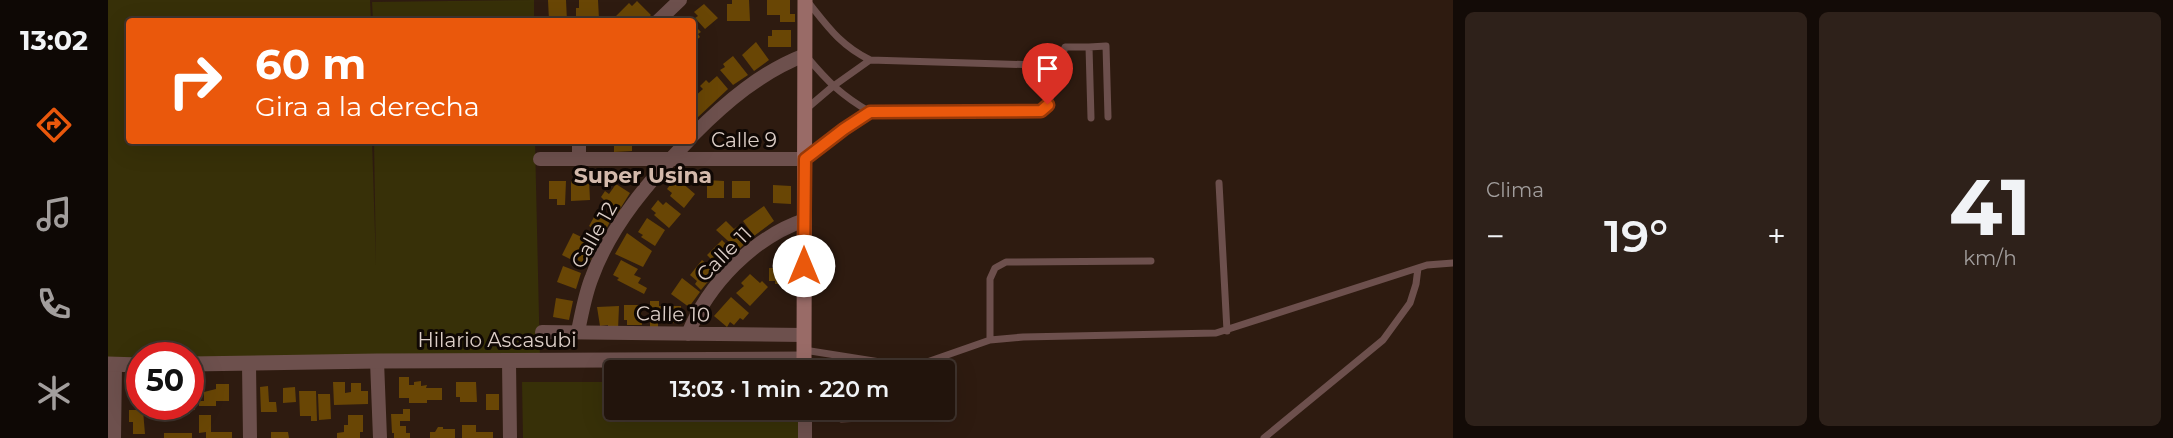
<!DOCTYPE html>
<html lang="es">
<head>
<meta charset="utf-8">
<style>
	body { margin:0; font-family:Montserrat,sans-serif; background:#2e211a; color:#f1f3f6; height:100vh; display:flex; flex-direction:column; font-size:22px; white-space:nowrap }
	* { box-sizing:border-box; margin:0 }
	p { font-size:20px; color:#a29e9d }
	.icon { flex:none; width:33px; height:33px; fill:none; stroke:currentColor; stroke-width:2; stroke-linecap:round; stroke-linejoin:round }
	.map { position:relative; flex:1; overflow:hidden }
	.side { display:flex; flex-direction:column; gap:12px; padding:12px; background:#130b07; width:720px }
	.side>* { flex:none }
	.guide { position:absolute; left:18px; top:18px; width:570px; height:126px; border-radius:6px; box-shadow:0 6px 24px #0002,0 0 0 2px #3f332d; background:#ea580c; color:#fff; overflow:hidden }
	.speed { position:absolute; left:18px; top:342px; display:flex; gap:12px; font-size:30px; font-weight:700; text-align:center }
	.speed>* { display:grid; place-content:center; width:78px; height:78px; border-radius:50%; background:#22140c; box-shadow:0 6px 24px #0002,0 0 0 2px #3f332d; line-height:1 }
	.speed .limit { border:9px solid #d22; background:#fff; color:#111 }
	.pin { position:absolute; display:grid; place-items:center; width:51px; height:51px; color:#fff; margin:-62px -26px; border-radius:50% 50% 50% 0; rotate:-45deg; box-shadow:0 0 6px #0007 }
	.pin .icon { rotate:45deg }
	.me { position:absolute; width:66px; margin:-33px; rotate:0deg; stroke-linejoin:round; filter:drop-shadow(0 0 4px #0008) }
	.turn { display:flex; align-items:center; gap:21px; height:126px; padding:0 30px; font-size:27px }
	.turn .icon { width:78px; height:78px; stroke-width:2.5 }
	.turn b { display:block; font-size:42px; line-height:51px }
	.big { font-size:45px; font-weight:600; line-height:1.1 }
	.side .card { flex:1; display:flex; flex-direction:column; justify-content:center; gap:9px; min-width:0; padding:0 21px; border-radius:9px; background:#2e211a }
	.side .dial { align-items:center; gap:0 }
	.dial b { font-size:78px; line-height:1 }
	.heat { display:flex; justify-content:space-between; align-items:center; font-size:33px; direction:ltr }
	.side .tiles { flex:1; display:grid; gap:12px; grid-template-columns:repeat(2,1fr) }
	.trip { position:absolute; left:496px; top:360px; width:351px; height:60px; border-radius:6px; background:#22140c; box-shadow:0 6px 24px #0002,0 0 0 2px #3f332d; font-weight:600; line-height:60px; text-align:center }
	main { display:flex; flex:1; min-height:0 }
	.tab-bar { display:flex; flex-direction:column; width:108px; justify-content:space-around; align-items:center; background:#0e0805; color:#a29e9d }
	.tab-bar .icon { width:42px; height:42px }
	.tab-bar .current { color:#ea580c }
	.tab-bar b { font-size:27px; color:#f1f3f6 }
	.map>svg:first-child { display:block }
</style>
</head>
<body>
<main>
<nav class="tab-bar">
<b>13:02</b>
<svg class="icon current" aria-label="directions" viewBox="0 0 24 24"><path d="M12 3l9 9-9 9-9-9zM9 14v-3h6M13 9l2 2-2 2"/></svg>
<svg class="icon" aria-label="music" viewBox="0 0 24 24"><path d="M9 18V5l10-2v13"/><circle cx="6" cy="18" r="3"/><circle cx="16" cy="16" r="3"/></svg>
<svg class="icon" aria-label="phone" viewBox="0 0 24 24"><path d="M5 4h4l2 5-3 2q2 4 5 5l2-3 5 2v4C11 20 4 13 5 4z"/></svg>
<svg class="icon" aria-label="climate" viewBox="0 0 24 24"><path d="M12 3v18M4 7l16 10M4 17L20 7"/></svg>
</nav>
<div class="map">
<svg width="1345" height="438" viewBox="0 0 1345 438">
	<rect width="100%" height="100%" fill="#2e1b10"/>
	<path fill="#373008" d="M 0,0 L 262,0 L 263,21 L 21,21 L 21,141 L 264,141 L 268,265 L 266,141 L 427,141 L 432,361 L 83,364 L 82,356 L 32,356 L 31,365 L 0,364 Z
		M 426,0 L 426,21 L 265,21 L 264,2 Z
		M 414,382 L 507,382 L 507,410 L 691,410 L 692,438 L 415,438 Z"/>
	<path fill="#694605" d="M 440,0 L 458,0 L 459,21 L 441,21 Z
		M 471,0 L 490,0 L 491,19 L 468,19 L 468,8 L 471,8 Z
		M 624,0 L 641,0 L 642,21 L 619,21 L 619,4 L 624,4 Z
		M 659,0 L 682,0 L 682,14 L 687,14 L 687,22 L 672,22 L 672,15 L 659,15 Z
		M 529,1 L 543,15 L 537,21 L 523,21 L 517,16 L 513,20 L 508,16 L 521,3 L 524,6 Z
		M 596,4 L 610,18 L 597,29 L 587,18 L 590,16 L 586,12 Z
		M 585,24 L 593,32 L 590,34 L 592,37 L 585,43 Z
		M 664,30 L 683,30 L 683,47 L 660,47 L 660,36 L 664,36 Z
		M 648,42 L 661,60 L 646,71 L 634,55 Z
		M 625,56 L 640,75 L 625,85 L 612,70 L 617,67 L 615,64 Z
		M 609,76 L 620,89 L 588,119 L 585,116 L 585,98 L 595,89 L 592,86 L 598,80 L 601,83 Z
		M 492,141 L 524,141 L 524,151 L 506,152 L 506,146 L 492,146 Z
		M 481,180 L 482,200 L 463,201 L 463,181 Z
		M 566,180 L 571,185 L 573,182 L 587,194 L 576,208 L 562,196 L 564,193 L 559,189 Z
		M 599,180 L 616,181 L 616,198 L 599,198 Z
		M 441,181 L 458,181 L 457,205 L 449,205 L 449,199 L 441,199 Z
		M 624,181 L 642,181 L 642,198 L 624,198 Z
		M 508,184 L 522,193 L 512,209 L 515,211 L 512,216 L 494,204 L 496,200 L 493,197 L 497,191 L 501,194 Z
		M 665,185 L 683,186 L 683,204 L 665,203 Z
		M 550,200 L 555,205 L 558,202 L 573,214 L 561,228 L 546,215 L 548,213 L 543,209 Z
		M 656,206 L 666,221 L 646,236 L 635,221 Z
		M 490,210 L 504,218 L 495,235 L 481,226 Z
		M 539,218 L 557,230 L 547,246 L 533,237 L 535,235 L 530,232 Z
		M 618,221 L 626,229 L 631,225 L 643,238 L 630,250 L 608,230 Z
		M 465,233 L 484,242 L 482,246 L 488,249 L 480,265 L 465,258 L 464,260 L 454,255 Z
		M 519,233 L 544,251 L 535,267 L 507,254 Z
		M 614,240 L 624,250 L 622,253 L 624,255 L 612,268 L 599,255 Z
		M 513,260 L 530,269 L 526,275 L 533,278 L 530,283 L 539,288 L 536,294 L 509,280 L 511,278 L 505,275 Z
		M 594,260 L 608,272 L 593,290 L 587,284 L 589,281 L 582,275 Z
		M 665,261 L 684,262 L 683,284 L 667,284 L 667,281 L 661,281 L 661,268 L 665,268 Z
		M 455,266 L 473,273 L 468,289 L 449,282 Z
		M 642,274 L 652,283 L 654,281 L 660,287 L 642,306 L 628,293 L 636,286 L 633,283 Z
		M 574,278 L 592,292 L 581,307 L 563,294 Z
		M 623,297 L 641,313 L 635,320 L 632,318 L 626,325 L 622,322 L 619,327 L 606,316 Z
		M 448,298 L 465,301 L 461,320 L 445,317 Z
		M 542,301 L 551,301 L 551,306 L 573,306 L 573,314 L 568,314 L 568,323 L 552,323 L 553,319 L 550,320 L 550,329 L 542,329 Z
		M 516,305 L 533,305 L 534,325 L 519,325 L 519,320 L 516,320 Z
		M 511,306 L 510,330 L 500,327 L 500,325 L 492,326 L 489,307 Z
		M 291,377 L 301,377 L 301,385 L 306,385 L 306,382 L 313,381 L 313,386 L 319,385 L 318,388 L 334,388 L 334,400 L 319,400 L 319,403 L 301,403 L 301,398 L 291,398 Z
		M 82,380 L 90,380 L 91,402 L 87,402 L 87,410 L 82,409 L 82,414 L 63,413 L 63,406 L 82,406 Z
		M 225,382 L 237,382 L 237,393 L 243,392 L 243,383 L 253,383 L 253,391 L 260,391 L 260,404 L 226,405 Z
		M 348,382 L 368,382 L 369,402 L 352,402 L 352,397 L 348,397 Z
		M 108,384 L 121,384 L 121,401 L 108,401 L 108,406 L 91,406 L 91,401 L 96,401 L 96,392 L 108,389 Z
		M 160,386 L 161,402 L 168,402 L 169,412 L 153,412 L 152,387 Z
		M 187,387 L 188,402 L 175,403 L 175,388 Z
		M 191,391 L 208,391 L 209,421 L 203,421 L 203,416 L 192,416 Z
		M 210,394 L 222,394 L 223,419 L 211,420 Z
		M 378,394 L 391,394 L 391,410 L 378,410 Z
		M 295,409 L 302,409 L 302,421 L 292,421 L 292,426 L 298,426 L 298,433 L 302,433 L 302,438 L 286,438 L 286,433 L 284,433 L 283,414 L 295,414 Z
		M 21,410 L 35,410 L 37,434 L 25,434 L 25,422 L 21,422 Z
		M 91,415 L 103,415 L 103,432 L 124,432 L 124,438 L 98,438 L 98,432 L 91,433 Z
		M 240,415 L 255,415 L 255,432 L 252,432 L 252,438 L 229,438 L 229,433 L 236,432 L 236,425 L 240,425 Z
		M 354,425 L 368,425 L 368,432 L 385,432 L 385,438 L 354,438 Z
		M 330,427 L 335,427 L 335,429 L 347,429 L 347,438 L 322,438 L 322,432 L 327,432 Z
		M 163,432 L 180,432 L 181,438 L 163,438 Z
		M 56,433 L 84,433 L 84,438 L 56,438 Z"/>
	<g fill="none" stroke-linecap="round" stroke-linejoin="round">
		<path stroke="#6d504d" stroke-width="7" d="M 700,2 C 720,27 732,45 762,60 L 929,65 L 938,73 L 946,86
			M 981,47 L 998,46 L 1000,117
			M 697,110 L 724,87 L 762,60
			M 762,112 L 933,111 L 940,105 L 957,47 L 981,47 L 983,118
			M 698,158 L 736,128 L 762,112 C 733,95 720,82 699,57
			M 1111,183 L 1119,331
			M 882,340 L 882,279 L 887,268 L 898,262 L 1043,261
			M 696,350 L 791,365 L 800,370
			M 799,369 L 882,340 L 915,337 L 1108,333 L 1319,265 L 1345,263
			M 716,410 L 733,419 L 773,417 L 795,410
			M 1156,438 L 1275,340 L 1302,303 L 1308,284 L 1310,268"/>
		<path stroke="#6d504d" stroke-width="14" d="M 550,21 L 572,0
			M 585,135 C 618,102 653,72 697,55
			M 432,159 L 697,159
			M 471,159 L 471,141
			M 470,331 C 474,313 477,294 484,277 C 503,225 542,180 580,141
			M 434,332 L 696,335
			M 580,334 C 600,284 646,237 697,220
			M 269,361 L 272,438
			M 401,362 L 402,438
			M 141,364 L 142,438
			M 697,410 L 697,438
			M 6,438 L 7,365"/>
		<path stroke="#6d504d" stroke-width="15" d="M 0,364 L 32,365
			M 82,364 L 269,361 L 696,359"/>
		<path stroke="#996b67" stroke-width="15" d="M 696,359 L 697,0"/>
	</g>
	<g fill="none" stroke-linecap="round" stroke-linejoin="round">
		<g stroke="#983908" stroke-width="15">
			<path id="route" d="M 696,266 L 697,159 L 736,129 L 762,112 L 933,111 L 940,105"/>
		</g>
		<use href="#route" stroke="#ea580c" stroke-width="10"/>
	</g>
	<g text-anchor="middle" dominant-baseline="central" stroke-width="6" stroke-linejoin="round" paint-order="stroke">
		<g font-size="20" fill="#dccec7" stroke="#100804">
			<text x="636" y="140">Calle 9</text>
			<text transform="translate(486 235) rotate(-61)">Calle 12</text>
			<text transform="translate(616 254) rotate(-45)">Calle 11</text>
			<text transform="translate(565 314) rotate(1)">Calle 10</text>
			<text x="389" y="340">Hilario Ascasubi</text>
		</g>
		<g font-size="22" font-weight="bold" fill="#d3b9ab" stroke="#100804">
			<text x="535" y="175">Super Usina</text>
		</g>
	</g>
</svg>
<div class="speed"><div class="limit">50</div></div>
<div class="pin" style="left:940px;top:105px;background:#d93025"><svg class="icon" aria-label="arrive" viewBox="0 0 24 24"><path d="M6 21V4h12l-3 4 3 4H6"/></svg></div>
<svg class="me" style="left:696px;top:266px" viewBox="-20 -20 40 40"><circle r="19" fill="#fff"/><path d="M0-13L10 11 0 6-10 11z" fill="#ea580c"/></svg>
<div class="trip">13:03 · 1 min · 220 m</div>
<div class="guide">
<div class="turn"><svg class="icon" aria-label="right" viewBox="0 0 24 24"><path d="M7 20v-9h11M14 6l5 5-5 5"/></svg><div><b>60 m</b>Gira a la derecha</div></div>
</div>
</div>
<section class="side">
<div class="tiles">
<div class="card"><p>Clima</p>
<div class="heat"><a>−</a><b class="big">19°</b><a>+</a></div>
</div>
<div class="card dial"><b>41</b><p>km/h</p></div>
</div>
</section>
</main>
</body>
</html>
